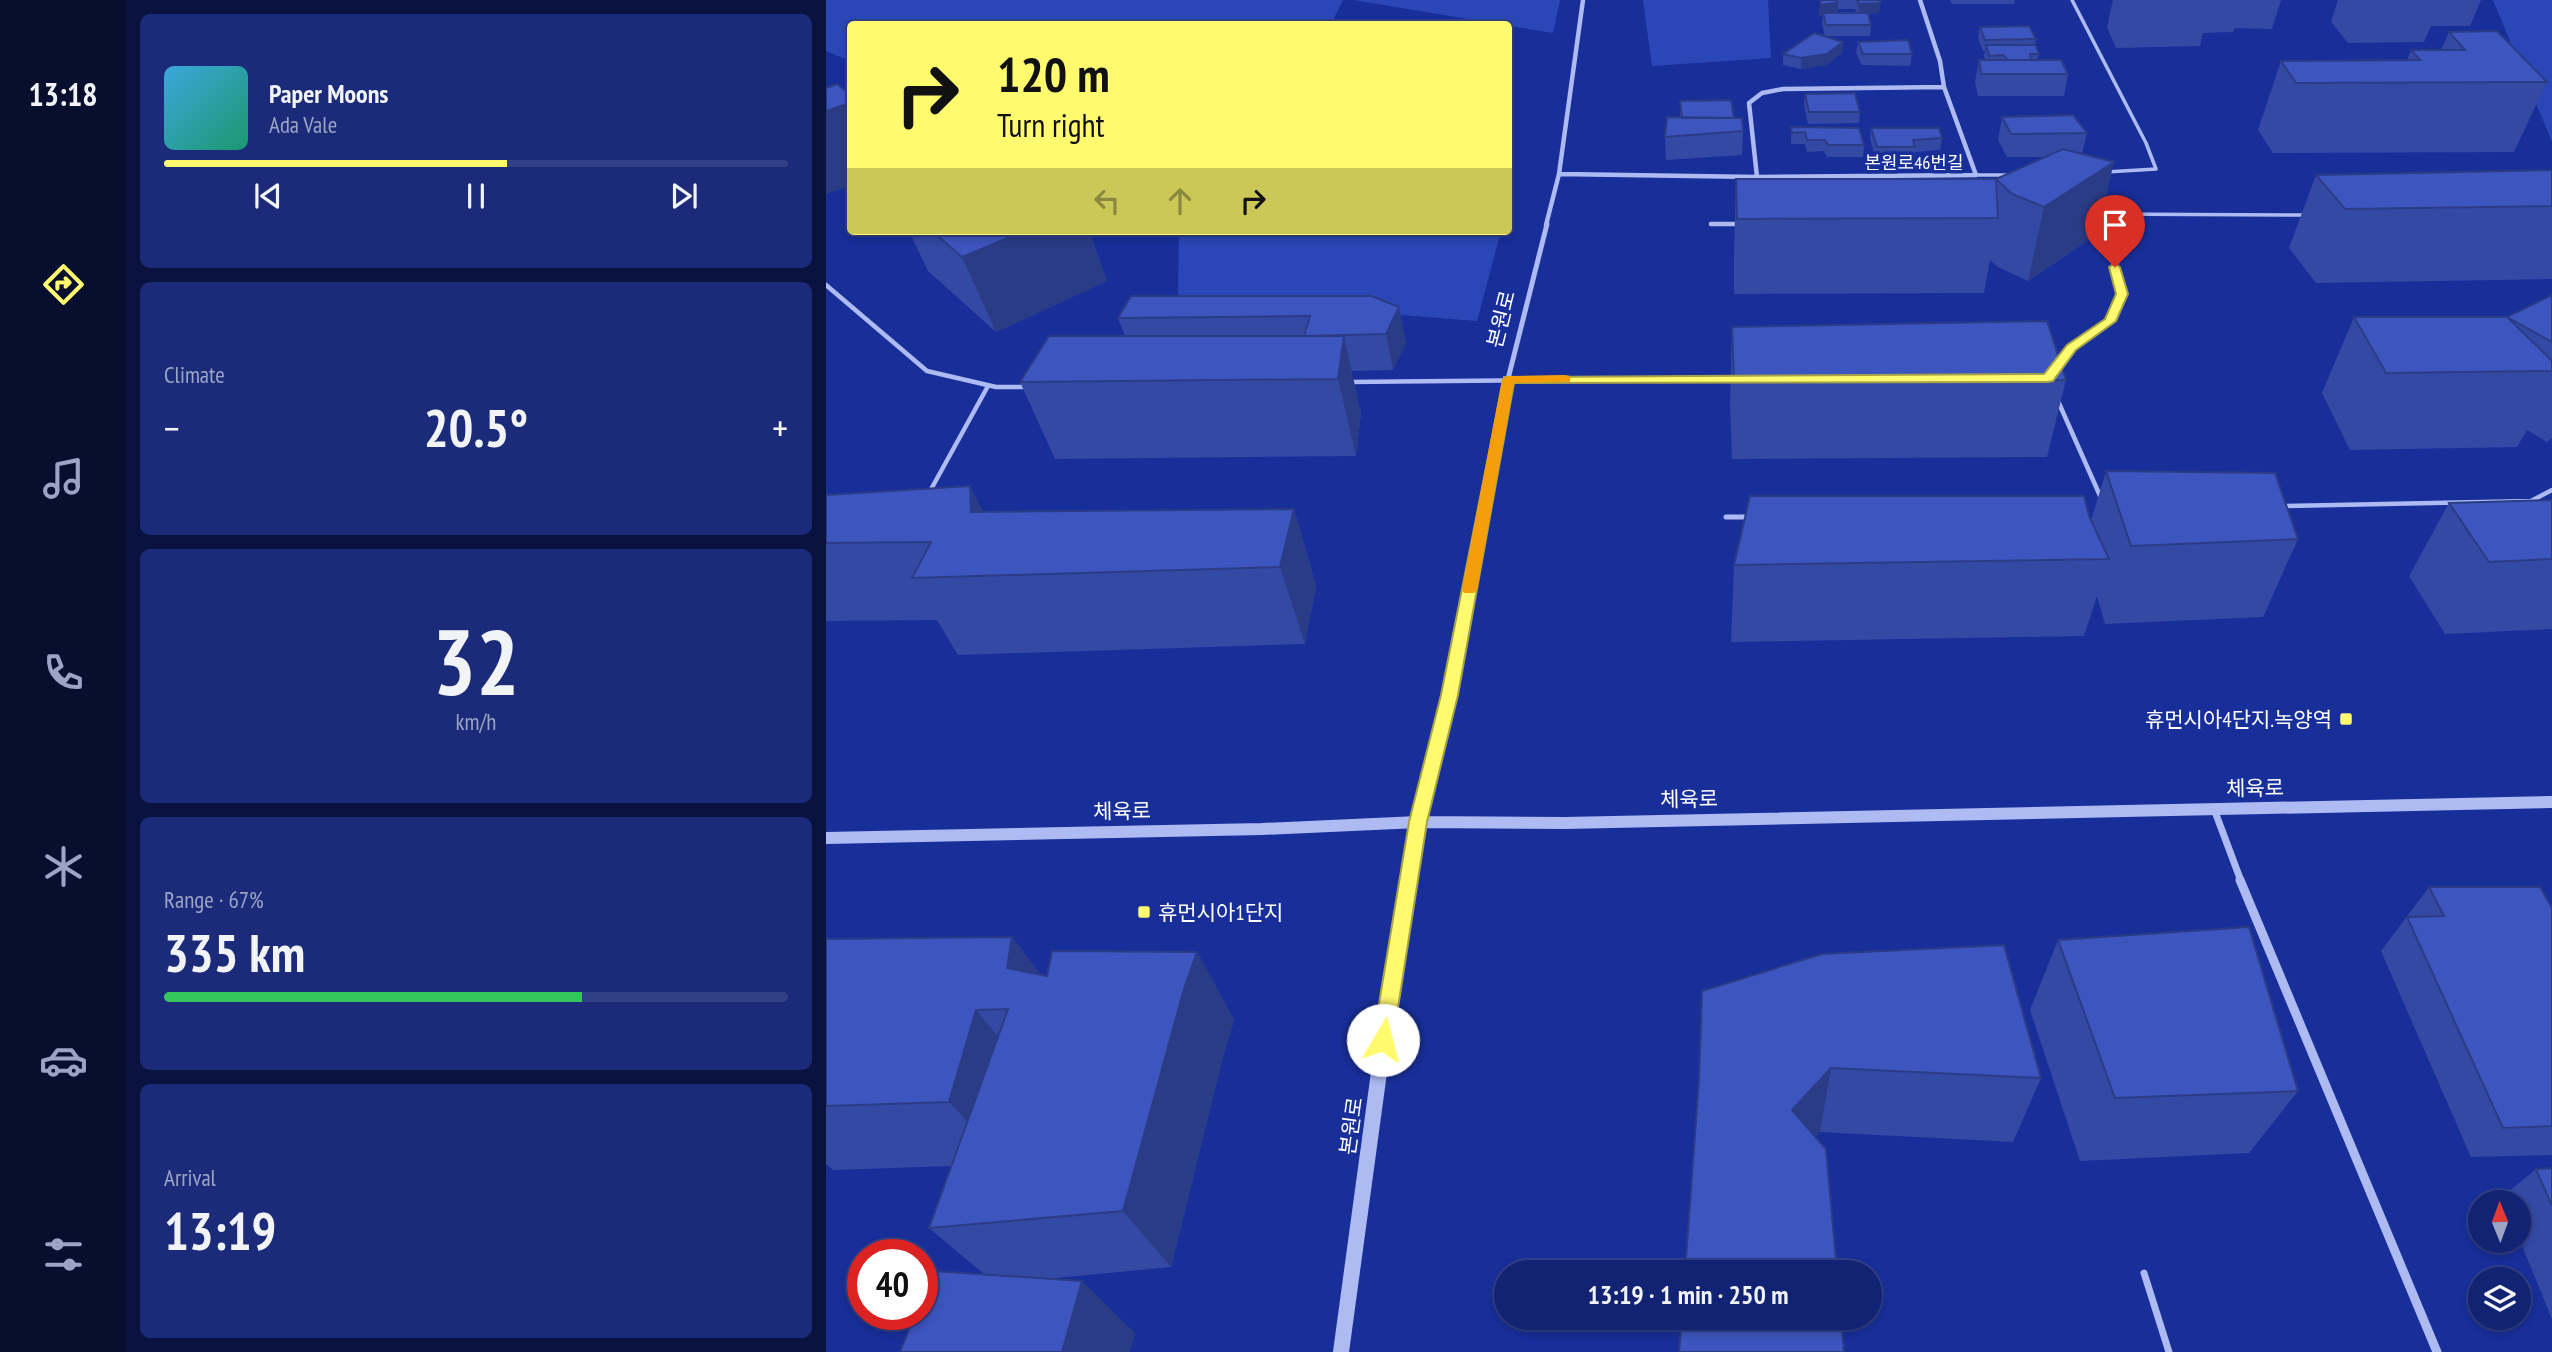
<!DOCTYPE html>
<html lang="en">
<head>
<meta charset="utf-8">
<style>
	body { margin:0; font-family:"PT Sans Narrow","Noto Sans KR",sans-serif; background:#1b2b79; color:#f1f3f6; height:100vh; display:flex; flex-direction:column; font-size:26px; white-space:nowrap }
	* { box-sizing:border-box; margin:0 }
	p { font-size:23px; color:#9ca4c5 }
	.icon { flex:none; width:38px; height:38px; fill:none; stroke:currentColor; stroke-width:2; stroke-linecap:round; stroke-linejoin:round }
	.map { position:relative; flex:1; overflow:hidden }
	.side { display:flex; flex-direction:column; gap:14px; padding:14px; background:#0a1340; width:700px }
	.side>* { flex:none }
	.top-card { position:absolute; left:21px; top:21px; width:665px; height:214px; border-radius:7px; box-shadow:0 4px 10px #0003,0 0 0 2px #314086; background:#fffa6e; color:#111; overflow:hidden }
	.needle { width:46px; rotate:359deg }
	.tools { position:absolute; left:1642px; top:1190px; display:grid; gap:14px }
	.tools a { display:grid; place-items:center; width:63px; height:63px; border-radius:50%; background:#122374; box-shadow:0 4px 10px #0003,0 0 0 2px #314086; font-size:35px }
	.speed { position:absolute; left:21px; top:1239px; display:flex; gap:14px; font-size:35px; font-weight:700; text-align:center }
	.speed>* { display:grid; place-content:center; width:91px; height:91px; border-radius:50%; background:#122374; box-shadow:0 4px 10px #0003,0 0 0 2px #314086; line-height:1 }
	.speed .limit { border:10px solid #d22; background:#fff; color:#111 }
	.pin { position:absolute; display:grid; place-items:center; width:60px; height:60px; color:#fff; margin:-72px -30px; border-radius:50% 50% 50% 0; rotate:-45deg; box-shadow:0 0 7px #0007 }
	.pin .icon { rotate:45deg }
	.me { position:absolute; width:77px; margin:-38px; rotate:8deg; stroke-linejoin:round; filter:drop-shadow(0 0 5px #0008) }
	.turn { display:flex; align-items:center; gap:24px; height:147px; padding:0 35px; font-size:32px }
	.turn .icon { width:91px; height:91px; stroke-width:2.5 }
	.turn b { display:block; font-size:49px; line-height:60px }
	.lanes { display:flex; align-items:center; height:66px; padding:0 35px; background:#0003; justify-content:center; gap:35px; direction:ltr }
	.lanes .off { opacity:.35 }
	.big { font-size:52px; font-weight:600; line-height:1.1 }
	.side .card { flex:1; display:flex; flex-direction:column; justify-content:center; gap:10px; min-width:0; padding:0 24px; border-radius:10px; background:#1b2b79 }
	.side .dial { align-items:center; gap:0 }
	.dial b { font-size:91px; line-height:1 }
	.song { display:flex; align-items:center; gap:21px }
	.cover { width:84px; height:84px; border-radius:10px; background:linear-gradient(135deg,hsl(200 70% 55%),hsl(160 70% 35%)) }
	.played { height:7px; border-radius:4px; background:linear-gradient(90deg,#fffa6e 55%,#314086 55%) }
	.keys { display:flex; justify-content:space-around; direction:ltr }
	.heat { display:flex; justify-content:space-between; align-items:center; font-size:38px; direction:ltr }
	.charge { height:10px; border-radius:5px; background:linear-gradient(90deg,#34c759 67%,#314086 0) }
	.trip { position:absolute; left:668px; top:1260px; width:388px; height:70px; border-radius:35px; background:#122374; box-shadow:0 4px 10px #0003,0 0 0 2px #314086; font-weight:600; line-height:70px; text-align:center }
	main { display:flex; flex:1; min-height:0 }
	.menu { display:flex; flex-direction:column; width:126px; justify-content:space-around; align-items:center; background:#070e2e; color:#9ca4c5 }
	.menu .icon { width:49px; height:49px }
	.menu .on { color:#fffa6e }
	.menu b { font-size:32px; color:#f1f3f6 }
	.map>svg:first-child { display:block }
</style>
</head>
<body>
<main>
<nav class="menu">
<b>13:18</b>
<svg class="icon on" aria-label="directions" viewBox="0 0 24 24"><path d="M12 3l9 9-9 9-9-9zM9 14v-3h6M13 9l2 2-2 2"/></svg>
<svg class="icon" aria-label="music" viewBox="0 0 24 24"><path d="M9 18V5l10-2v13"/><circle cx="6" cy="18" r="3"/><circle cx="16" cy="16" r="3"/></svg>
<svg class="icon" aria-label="phone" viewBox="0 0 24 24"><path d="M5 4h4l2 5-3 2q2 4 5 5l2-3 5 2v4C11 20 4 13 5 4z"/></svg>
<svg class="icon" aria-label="climate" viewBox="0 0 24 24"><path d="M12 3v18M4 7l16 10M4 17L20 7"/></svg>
<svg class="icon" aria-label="car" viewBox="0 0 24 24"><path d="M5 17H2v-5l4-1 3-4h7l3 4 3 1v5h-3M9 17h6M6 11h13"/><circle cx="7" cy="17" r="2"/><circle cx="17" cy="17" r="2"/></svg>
<svg class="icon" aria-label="filters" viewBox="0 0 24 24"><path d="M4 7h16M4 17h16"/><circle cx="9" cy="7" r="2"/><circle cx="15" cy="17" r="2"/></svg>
</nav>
<section class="side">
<div class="card">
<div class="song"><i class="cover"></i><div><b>Paper Moons</b><p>Ada Vale</p></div></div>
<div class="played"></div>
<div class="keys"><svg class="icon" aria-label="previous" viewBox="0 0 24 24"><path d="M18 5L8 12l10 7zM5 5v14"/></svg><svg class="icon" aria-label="pause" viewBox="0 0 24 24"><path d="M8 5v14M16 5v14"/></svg><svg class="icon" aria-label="next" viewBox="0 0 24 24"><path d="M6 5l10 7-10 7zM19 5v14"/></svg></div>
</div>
<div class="card"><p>Climate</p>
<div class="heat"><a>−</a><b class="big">20.5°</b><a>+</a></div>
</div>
<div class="card dial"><b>32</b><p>km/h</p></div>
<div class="card"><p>Range · 67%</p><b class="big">335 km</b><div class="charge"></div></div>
<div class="card"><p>Arrival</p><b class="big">13:19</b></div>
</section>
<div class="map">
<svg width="1726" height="1352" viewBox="0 0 1726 1352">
	<rect width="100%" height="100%" fill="#182f9a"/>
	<path fill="#2b47b7" d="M 0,0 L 517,0 L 505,24 L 24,24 L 24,61 L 0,51 Z
		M 527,0 L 734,0 L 727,33 Z
		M 817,0 L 942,0 L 945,58 L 826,66 Z
		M 1667,0 L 1726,0 L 1726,142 Z
		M 353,231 L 675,231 L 651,321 L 352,297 Z"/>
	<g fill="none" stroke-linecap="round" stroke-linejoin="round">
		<path stroke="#adbbf2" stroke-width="3.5" d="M 1246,0 L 1320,143 L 1330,169 L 1280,172
			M 1150,175 L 1186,175
			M 1274,213 L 1277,225
			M 1270,214 L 1480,215
			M 885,224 L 913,224"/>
		<path stroke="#adbbf2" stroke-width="4.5" d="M 885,224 L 913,224
			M 0,285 L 101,371 L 170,387 L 200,387
			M 1232,365 L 1245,347 L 1284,321 L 1296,294 L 1277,224
			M 522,382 L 911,378
			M 1232,401 L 1275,498
			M 103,493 L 162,386
			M 1456,506 L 1705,501 L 1726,490"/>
		<path stroke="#adbbf2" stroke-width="5" d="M 900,517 L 924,517"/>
		<path stroke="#adbbf2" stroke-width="7" d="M 1318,1273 L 1343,1352"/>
		<path stroke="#adbbf2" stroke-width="4.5" d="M 733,174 L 931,177 L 1150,175 L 1118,87 L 1114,61 L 1094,0
			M 931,177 L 923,103 L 936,93 L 957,89 L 1118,87
			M 720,225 L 733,174 L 757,0"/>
		<path stroke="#adbbf2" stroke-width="5" d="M 657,513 L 682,379 L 721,224"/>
		<path stroke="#adbbf2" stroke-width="7" d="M 1388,809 L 1415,881
			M 592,822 L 624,695 L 658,511"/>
		<path stroke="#adbbf2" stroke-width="9" d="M 1414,880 L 1611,1352"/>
		<path stroke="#adbbf2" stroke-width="12" d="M 0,838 L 436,829 L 592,822 L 739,823 L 1726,802
			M 582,881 L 592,822"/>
		<path stroke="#adbbf2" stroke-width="16" d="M 515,1352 L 568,962 L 582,880"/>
	</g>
	<path fill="#3449a4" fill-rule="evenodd" d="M 995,0 L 1054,0 L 1053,13 L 1042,14 L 1045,25 L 1044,36 L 999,36 L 996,24 L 997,15 L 993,16 ZM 1012,9 L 1029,9 L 1031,13 L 1010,13 Z
		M 1124,0 L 1189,0 L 1188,4 L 1126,4 Z
		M 1287,0 L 1455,0 L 1446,29 L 1409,28 L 1407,32 L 1377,33 L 1374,46 L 1290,48 L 1281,27 Z
		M 1512,0 L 1655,0 L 1644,26 L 1605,26 L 1598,42 L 1522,43 L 1505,22 Z
		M 1154,27 L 1210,39 L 1209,45 L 1213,54 L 1211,60 L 1242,74 L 1238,96 L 1152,96 L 1149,82 L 1153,60 L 1159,60 L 1158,56 L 1159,51 L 1157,51 L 1152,38 Z
		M 1623,32 L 1721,82 L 1688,152 L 1447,153 L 1432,130 L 1455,61 L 1581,60 L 1585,50 L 1615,50 Z
		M 1017,42 L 1016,53 L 1000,65 L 975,69 L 957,65 L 957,54 Z
		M 1032,42 L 1086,54 L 1084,66 L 1036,65 L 1030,53 Z
		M 979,94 L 1034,112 L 1033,123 L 982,124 L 978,105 Z
		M 854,101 L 908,118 L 917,131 L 916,155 L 840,160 L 839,137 L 854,118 Z
		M 1176,117 L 1261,133 L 1256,154 L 1288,162 L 1270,235 L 1202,281 L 1172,267 L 1164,260 L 1158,293 L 908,294 L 908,252 L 910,179 L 1170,179 L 1219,157 L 1181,157 L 1172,140 Z
		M 965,127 L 1038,145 L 1037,157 L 1001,157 L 998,151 L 981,152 L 979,144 L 965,144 Z
		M 1045,128 L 1116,138 L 1114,150 L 1089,152 L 1088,159 L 1050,159 L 1044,139 Z
		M 1726,170 L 1726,279 L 1490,283 L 1463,248 L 1490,175 Z
		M 83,231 L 263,231 L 281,281 L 170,332 L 102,271 Z
		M 1726,295 L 1726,438 L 1721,442 L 1701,430 L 1691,447 L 1524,450 L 1496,393 L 1528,317 L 1681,317 Z
		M 573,307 L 580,343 L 567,370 L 525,371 L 535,413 L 530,456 L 229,459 L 194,382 L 299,336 L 292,318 Z
		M 906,327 L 1240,380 L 1221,457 L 906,459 L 904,404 Z
		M 1280,471 L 1472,539 L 1437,617 L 1279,624 L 1271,596 L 1258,636 L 905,642 L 908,565 L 1263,516 L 1265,521 Z
		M 0,495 L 157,512 L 468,509 L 490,586 L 479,644 L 132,655 L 111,620 L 0,621 Z
		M 1726,500 L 1726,629 L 1619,634 L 1583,576 L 1623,503 Z
		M 1603,887 L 1726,908 L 1726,1155 L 1645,1157 L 1555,951 Z
		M 186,937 L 214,974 L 221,976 L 371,952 L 408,1020 L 397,1057 L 345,1267 L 220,1279 L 309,1333 L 158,1274 L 103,1228 L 126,1166 L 7,1170 L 0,1164 L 0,939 Z
		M 1232,940 L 1472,1091 L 1423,1153 L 1254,1161 L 1204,1010 Z
		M 876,991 L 1215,1078 L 1187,1142 L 994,1132 L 989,1137 L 873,1079 Z
		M 1726,1168 L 1726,1319 L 1692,1236 L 1692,1202 L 1678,1202 L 1676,1197 L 1710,1169 Z"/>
	<path fill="#2b3c86" d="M 1012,0 L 1012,9 L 1009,14 L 997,13 L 997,15 L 993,16 L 994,5 Z
		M 1054,3 L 1053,13 L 1032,15 L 1033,4 Z
		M 1017,42 L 1016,53 L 1000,65 L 975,69 L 975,58 Z
		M 24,103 L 24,186 L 0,194 L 0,111 Z
		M 1288,162 L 1270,235 L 1202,281 L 1218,207 Z
		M 198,231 L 263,231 L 281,281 L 170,332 L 136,257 Z
		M 573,307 L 580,343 L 567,370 L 560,334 Z
		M 518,336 L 535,413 L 530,456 L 512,379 Z
		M 144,486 L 184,564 L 145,512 Z
		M 468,509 L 490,586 L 479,644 L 454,567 Z
		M 186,937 L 237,1006 L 181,968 Z
		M 371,952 L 408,1020 L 397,1057 L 345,1267 L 297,1211 L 358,989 Z
		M 150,1010 L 205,1076 L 182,1164 L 123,1102 Z
		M 1005,1068 L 994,1132 L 958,1172 L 966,1110 Z
		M 256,1281 L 309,1333 L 304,1352 L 236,1352 Z"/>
	<path fill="#3d55bf" stroke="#2b3c86" stroke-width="2" d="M 995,0 L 1011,0 L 1010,3 L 994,5 Z
		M 1031,0 L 1054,0 L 1054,3 L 1033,4 Z
		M 997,13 L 1042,13 L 1045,25 L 1000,25 Z
		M 1203,26 L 1210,39 L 1159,40 L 1154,27 Z
		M 1671,31 L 1721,82 L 1470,83 L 1455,61 L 1594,60 L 1585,50 L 1639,50 L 1623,32 Z
		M 988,33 L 1017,42 L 1001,54 L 975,58 L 957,54 Z
		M 1082,40 L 1086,54 L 1037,54 L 1032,42 Z
		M 1160,45 L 1210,45 L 1213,54 L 1204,54 L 1205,60 L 1182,60 L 1177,55 L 1163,56 Z
		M 1153,60 L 1235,60 L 1242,74 L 1155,74 Z
		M 11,84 L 24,94 L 24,103 L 0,111 L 0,88 Z
		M 1029,93 L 1034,112 L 983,112 L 979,94 Z
		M 905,100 L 908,118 L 856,118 L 854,101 Z
		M 1247,115 L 1261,133 L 1185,134 L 1176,117 Z
		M 841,117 L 916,118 L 917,131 L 839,137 Z
		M 965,127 L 1033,128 L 1038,145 L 1002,145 L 999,140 L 981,140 L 979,132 L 966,133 Z
		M 1045,128 L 1113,128 L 1116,138 L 1087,140 L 1089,147 L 1051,147 Z
		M 1237,149 L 1288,162 L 1218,207 L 1186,194 L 1170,179 Z
		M 1726,170 L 1726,206 L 1519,209 L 1490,175 Z
		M 910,179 L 1170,179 L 1172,218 L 911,219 Z
		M 106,231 L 198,231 L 136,257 Z
		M 1726,295 L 1726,342 L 1681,317 Z
		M 305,296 L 546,296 L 573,307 L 560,334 L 478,336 L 484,316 L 292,318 Z
		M 1528,317 L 1681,317 L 1726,361 L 1726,371 L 1560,373 Z
		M 1221,321 L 1240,380 L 908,382 L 906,327 Z
		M 223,336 L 518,336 L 512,379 L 194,382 Z
		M 1280,471 L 1449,473 L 1472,539 L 1305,546 Z
		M 144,486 L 145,512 L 468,509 L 454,567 L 86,578 L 105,542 L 0,543 L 0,495 Z
		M 924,496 L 1258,496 L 1263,516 L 1283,559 L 908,565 Z
		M 1726,500 L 1726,559 L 1663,562 L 1623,503 Z
		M 1603,887 L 1714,887 L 1726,908 L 1726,1126 L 1677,1128 L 1581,917 L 1618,916 Z
		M 1423,927 L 1472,1091 L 1289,1098 L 1232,940 Z
		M 186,937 L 181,968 L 221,976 L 226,951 L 371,952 L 358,989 L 297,1211 L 103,1228 L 182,1009 L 150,1010 L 123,1102 L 0,1106 L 0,939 Z
		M 1178,945 L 1215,1078 L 1005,1068 L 966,1110 L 1000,1149 L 1011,1272 L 859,1272 L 873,1079 L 876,991 L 996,954 Z
		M 1726,1168 L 1726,1206 L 1710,1169 Z
		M 106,1271 L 256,1281 L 236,1352 L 74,1352 L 89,1314 L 96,1314 L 96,1296 Z
		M 856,1318 L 1015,1318 L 1018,1352 L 853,1352 Z"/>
	<path fill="#fffa6e" stroke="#a6a248" stroke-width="2" d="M 1289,263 L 1294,267 L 1302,294 L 1290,321 L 1250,350 L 1227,381 L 1222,382 L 688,383 L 632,695 L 601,822 L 567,1040 L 564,1046 L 557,1049 L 550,1046 L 547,1040 L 583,822 L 615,695 L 678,377 L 1218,374 L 1241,345 L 1279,319 L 1290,294 L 1283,267 Z"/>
	<path fill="#f59e0b" d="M 739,375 L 744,376 L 744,382 L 688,383 L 651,590 L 648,593 L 638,593 L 636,590 L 676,379 L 682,376 Z"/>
	<g fill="#fffa6e" stroke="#182f9a" stroke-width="2.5">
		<rect x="1513" y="712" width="14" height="14" rx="3.5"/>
		<rect x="311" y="905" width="14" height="14" rx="3.5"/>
	</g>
	<g text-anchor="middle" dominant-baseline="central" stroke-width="7" stroke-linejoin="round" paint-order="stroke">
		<g font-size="18" fill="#fff" stroke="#182f9a">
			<text x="1088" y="162">본원로46번길</text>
		</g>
		<g font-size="21" fill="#fff" stroke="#182f9a">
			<text transform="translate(675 319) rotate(-76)">본원로</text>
			<text transform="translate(1429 788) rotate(-1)">체육로</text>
			<text transform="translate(863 799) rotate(-1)">체육로</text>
			<text transform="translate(296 811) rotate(-1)">체육로</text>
			<text transform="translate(525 1126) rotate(-82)">본원로</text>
		</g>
		<g font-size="21" fill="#fff" stroke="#182f9a" text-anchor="end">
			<text x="1506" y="719">휴먼시아4단지.녹양역</text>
			<text x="332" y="912" text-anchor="start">휴먼시아1단지</text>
		</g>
	</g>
</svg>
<div class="tools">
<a><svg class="needle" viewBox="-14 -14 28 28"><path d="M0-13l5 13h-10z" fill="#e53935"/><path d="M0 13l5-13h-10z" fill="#9ca4c5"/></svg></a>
<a><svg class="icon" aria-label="layers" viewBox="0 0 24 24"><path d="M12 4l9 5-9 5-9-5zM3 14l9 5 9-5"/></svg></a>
</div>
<div class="speed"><div class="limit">40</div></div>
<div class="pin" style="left:1289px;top:267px;background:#d93025"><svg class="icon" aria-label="arrive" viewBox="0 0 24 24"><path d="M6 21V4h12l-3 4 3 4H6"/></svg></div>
<svg class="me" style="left:557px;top:1040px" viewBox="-20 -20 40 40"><circle r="19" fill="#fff"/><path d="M0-13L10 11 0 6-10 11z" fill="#fffa6e"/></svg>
<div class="trip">13:19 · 1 min · 250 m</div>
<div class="top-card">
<div class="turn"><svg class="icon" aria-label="right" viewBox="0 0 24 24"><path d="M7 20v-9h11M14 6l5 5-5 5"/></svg><div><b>120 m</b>Turn right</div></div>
<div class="lanes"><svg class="icon off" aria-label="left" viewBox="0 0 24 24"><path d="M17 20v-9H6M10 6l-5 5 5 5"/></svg><svg class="icon off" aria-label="ahead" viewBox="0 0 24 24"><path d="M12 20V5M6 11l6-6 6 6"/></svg><svg class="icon" aria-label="right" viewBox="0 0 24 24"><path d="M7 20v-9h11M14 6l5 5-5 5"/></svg></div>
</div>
</div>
</main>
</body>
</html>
